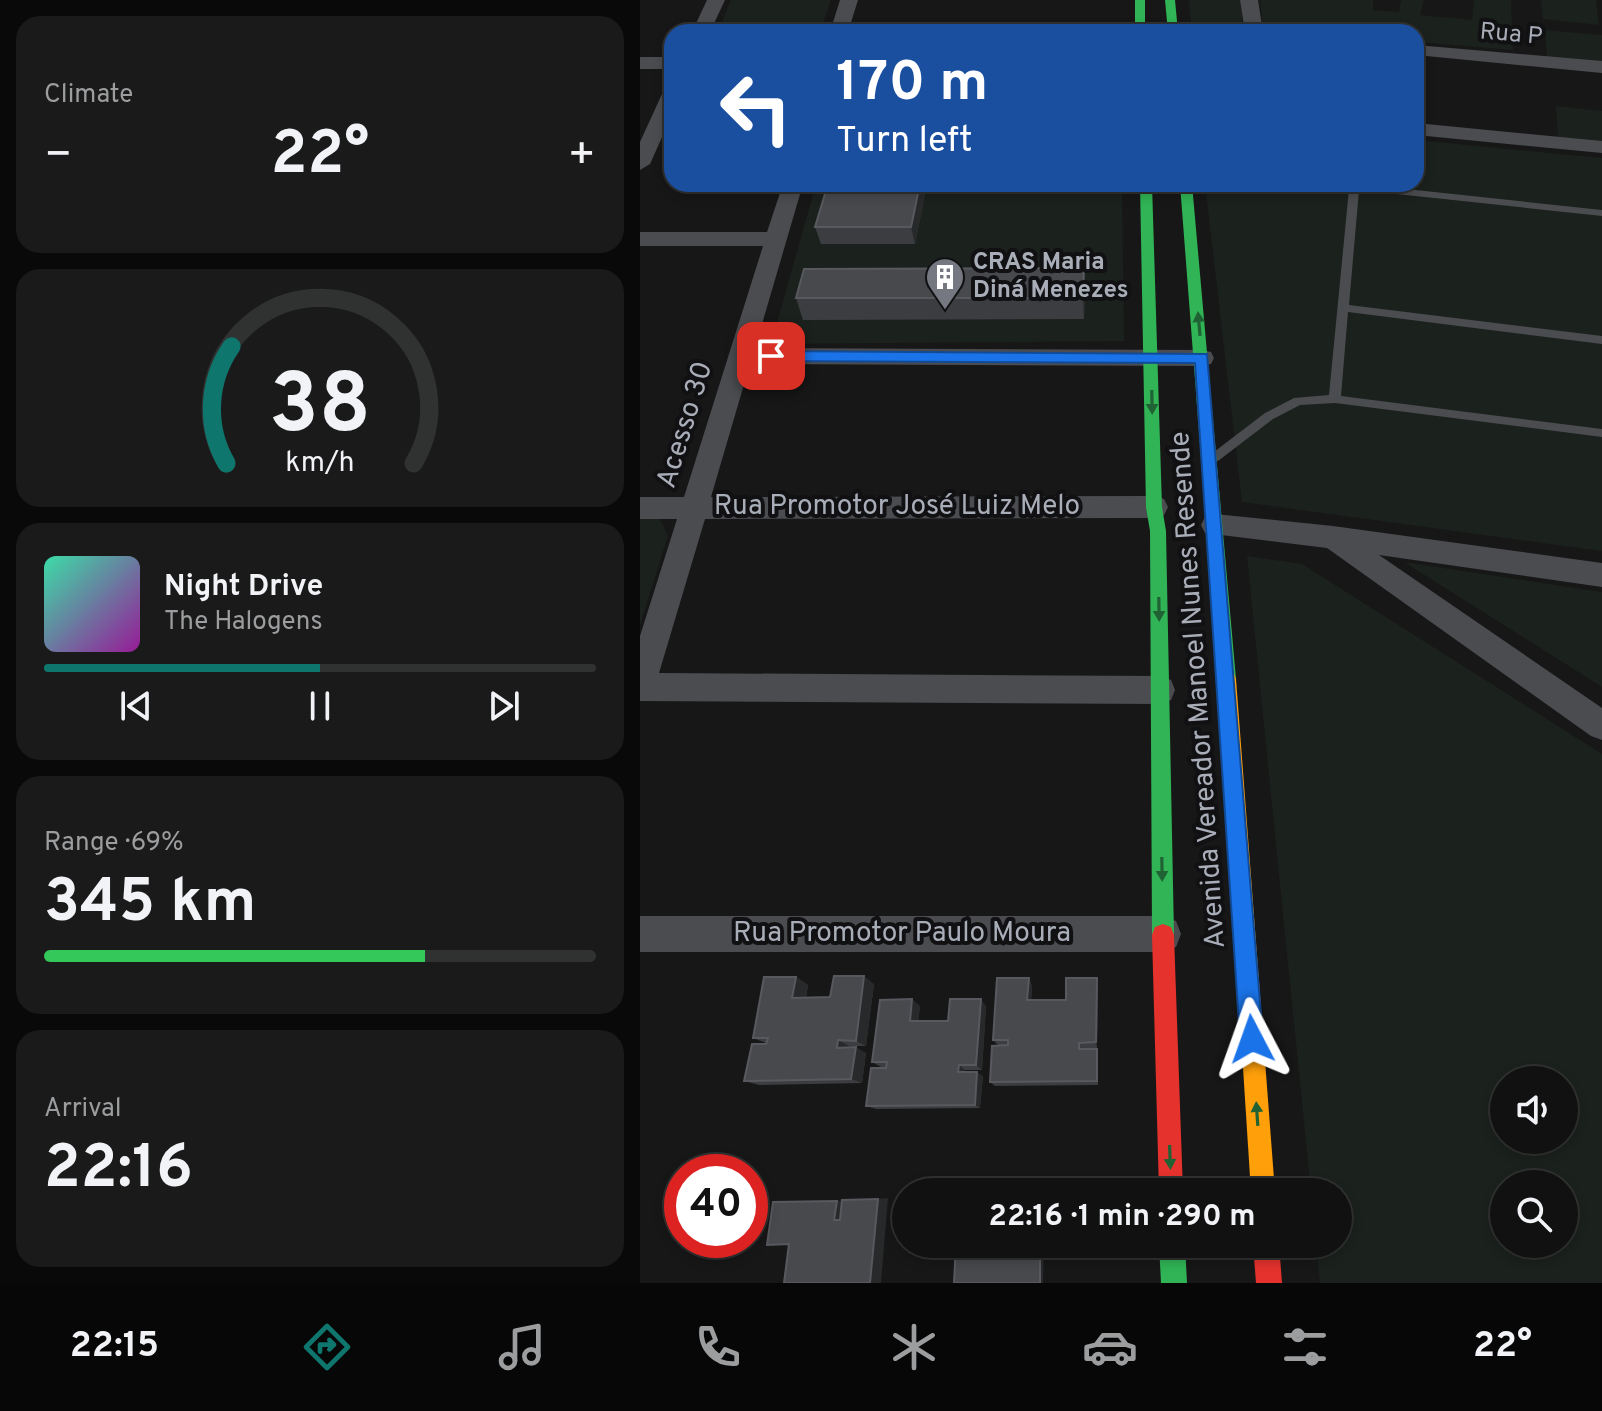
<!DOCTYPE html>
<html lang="en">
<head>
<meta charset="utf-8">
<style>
	body { margin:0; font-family:Overpass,sans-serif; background:#1a1a1a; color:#f1f3f6; height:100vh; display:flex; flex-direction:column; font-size:30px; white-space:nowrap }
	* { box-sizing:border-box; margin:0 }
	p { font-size:26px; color:#9c9d9f }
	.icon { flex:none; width:44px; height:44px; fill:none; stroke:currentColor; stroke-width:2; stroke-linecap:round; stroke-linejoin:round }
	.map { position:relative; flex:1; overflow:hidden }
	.panel { display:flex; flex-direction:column; gap:16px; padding:16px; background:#090909; width:640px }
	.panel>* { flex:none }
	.guide { position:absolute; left:24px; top:24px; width:760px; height:168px; border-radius:24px; box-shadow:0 4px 12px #0003,0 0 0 2px #303131; background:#1a4fa0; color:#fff; overflow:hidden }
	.buttons { position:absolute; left:850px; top:1066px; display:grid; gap:16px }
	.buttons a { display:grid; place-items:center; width:88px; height:88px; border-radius:50%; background:#111; box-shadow:0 4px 12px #0003,0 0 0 2px #303131; font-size:40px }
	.speed { position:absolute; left:24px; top:1154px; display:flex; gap:16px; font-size:40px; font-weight:700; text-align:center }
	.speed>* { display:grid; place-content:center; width:104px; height:104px; border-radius:50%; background:#111; box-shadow:0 4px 12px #0003,0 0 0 2px #303131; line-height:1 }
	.speed .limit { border:12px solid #d22; background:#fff; color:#111 }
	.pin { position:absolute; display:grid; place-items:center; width:68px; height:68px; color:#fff; margin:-34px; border-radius:16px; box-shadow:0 4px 12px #0006 }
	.me { position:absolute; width:88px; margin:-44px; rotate:356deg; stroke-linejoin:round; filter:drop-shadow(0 0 6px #0008) }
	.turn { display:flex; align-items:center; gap:28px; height:168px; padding:0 40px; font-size:36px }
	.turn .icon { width:104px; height:104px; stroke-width:2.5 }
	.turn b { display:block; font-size:56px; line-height:68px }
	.big { font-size:60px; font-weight:700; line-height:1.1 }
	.panel .widget { flex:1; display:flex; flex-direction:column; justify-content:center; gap:12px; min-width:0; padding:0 28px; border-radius:24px; background:#1a1a1a }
	.panel .dial { align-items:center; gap:0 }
	.dial svg { height:208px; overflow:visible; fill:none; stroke:#303131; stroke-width:7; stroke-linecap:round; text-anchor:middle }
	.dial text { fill:#f1f3f6; stroke:none }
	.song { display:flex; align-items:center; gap:24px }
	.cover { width:96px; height:96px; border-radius:12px; background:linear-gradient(135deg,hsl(160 70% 55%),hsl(300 70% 35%)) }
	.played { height:8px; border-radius:4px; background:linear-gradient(90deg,#0f766e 50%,#303131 50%) }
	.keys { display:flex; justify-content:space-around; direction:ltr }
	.heat { display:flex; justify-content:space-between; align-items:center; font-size:44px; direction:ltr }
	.charge { height:12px; border-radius:6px; background:linear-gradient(90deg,#34c759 69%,#303131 0) }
	.trip { position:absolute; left:252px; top:1178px; width:460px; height:80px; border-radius:40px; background:#111; box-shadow:0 4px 12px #0003,0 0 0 2px #303131; font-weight:700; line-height:80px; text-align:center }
	.tab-bar { display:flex; height:128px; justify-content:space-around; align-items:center; background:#070707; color:#9c9d9f }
	.tab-bar .icon { width:56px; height:56px }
	.tab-bar .current { color:#0f766e }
	.tab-bar b { font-size:36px; color:#f1f3f6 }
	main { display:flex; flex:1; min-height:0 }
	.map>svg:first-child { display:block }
</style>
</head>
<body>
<main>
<section class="panel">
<div class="widget"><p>Climate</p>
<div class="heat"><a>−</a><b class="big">22°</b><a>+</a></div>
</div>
<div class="widget dial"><svg viewBox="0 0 100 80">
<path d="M14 69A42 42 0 1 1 86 69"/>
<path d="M14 69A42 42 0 0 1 16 24" stroke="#0f766e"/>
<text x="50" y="56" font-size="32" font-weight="700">38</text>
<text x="50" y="72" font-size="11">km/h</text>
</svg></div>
<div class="widget">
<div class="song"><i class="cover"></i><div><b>Night Drive</b><p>The Halogens</p></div></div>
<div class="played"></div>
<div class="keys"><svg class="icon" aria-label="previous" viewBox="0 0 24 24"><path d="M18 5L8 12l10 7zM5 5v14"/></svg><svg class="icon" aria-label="pause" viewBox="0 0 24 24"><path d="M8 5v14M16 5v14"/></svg><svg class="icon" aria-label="next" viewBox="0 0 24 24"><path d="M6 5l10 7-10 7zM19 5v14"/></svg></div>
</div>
<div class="widget"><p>Range · 69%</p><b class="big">345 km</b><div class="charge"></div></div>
<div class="widget"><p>Arrival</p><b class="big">22:16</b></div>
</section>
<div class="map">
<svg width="962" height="1283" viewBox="0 0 962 1283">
	<rect width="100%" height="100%" fill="#171717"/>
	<path fill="#1b211c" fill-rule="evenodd" d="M 91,0 L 191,0 L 180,32 L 78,32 Z
		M 549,0 L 600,0 L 604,32 L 552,32 Z
		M 620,0 L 733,0 L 733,10 L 759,12 L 761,0 L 784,0 L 780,15 L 832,20 L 834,0 L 871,0 L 873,50 L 776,42 L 776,32 L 665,32 L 623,28 Z
		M 901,0 L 956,0 L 959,25 L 903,19 Z
		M 905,30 L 962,35 L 962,63 L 907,57 Z
		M 916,106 L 962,111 L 962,143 L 918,139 Z
		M 776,140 L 962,158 L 962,551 L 602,502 L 565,184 L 776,184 Z
		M 176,184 L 482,184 L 484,341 L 131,344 Z
		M 0,519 L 20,519 L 28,536 L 0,625 Z
		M 607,556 L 662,564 L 962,754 L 962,1283 L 680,1283 L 676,1244 L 698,1244 L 698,1192 L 671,1192 ZM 864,1080 L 924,1080 L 924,1140 L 864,1140 ZM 864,1184 L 924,1184 L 924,1244 L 864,1244 Z
		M 764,562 L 962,592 L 962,687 Z"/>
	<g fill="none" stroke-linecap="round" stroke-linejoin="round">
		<path fill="#4b4c50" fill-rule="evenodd" d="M 687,184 L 719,184 L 962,210 L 962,216 L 719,190 L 709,305 L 962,336 L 962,344 L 708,312 L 701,396 L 962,429 L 962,437 L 695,403 L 660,405 L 633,419 L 578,461 L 570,461 L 568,458 L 570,455 L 625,413 L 654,398 L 689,395 L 709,189 L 692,187 Z"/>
		<path fill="#4b4c50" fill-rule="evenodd" d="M 67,0 L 85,0 L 70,32 L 52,32 Z
			M 200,0 L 218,0 L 208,32 L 190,32 Z
			M 600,0 L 618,0 L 623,32 L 605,32 Z
			M 776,45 L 962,61 L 962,73 L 776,55 Z
			M 0,57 L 32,57 L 32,69 L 0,69 Z
			M 32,88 L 32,115 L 10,164 L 0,170 L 0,142 L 22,94 Z
			M 776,123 L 962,141 L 962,153 L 776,135 Z
			M 143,184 L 163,184 L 115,348 L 562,350 L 571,352 L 574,358 L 571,364 L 562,366 L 110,364 L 71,497 L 514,496 L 524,499 L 528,507 L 524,515 L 514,518 L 65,519 L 19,673 L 520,676 L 531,680 L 535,690 L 531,700 L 520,704 L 0,701 L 0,636 L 37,519 L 0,519 L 0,497 L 44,497 L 123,246 L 0,246 L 0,232 L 127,232 Z
			M 575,514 L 693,526 L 962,563 L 962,587 L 739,555 L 962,708 L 962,740 L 951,736 L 687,548 L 565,533 L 561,525 L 565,517 Z
			M 0,916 L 523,916 L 536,921 L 541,934 L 536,947 L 523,952 L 0,952 Z"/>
		<path fill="#30b455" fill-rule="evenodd" d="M 495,0 L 505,0 L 505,32 L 495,32 Z
			M 525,0 L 535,0 L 538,32 L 528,32 Z
			M 500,184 L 512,184 L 522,507 L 526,531 L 534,935 L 531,943 L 523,946 L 515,943 L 512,935 L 510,531 L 506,507 Z
			M 540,184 L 552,184 L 596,679 L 594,685 L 587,687 L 580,685 L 578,679 Z
			M 519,1244 L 545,1244 L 547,1283 L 521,1283 Z"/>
		<path fill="#ff9f0a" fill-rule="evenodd" d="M 587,671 L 594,673 L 596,679 L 635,1192 L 611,1192 L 578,679 L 580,673 Z"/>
		<path fill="#e5322d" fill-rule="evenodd" d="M 523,924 L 531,927 L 534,935 L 543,1192 L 519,1192 L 512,935 L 515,927 Z
			M 613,1244 L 639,1244 L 642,1283 L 616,1283 Z"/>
	</g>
	<path fill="#3c3d40" d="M 287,184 L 275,244 L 181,244 L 175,227 Z
		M 445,290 L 444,319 L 163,320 L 156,298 Z
		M 156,977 L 168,985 L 166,998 L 190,997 L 234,984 L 226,1046 L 209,1046 L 209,1048 L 226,1053 L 222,1083 L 119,1085 L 104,1081 L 126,1043 L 113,1038 Z
		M 389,978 L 392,986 L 391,1000 L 426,1000 L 458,985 L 457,1048 L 441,1048 L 441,1049 L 458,1055 L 458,1085 L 355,1086 L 350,1082 L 358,1045 L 353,1040 Z
		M 280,1006 L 278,1021 L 308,1021 L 346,1006 L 342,1070 L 325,1070 L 325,1072 L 343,1076 L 340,1108 L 236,1109 L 226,1106 L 246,1068 L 241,1067 L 232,1062 Z"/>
	<path fill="#28292a" d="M 280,184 L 287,184 L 275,244 L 271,227 Z
		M 444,268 L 445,290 L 444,319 L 443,298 Z
		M 224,976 L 234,984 L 226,1046 L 216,1041 Z
		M 156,977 L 168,985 L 164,1005 L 152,998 Z
		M 389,978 L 392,986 L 391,1007 L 387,1000 Z
		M 457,978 L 458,985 L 457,1048 L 456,1042 Z
		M 272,999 L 280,1006 L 278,1027 L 270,1021 Z
		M 341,999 L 346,1006 L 342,1070 L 336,1065 Z
		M 198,1040 L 209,1046 L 208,1053 L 197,1048 Z
		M 216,1047 L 226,1053 L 222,1083 L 211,1079 Z
		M 319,1065 L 325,1070 L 325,1076 L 318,1072 Z
		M 337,1072 L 343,1076 L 340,1108 L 335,1105 Z
		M 248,1198 L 241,1283 L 230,1283 L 238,1199 Z
		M 209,1200 L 206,1218 L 194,1220 L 197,1201 Z
		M 400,1244 L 404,1244 L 403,1283 L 400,1283 Z"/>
	<path fill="#48494d" stroke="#57595e" stroke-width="2" d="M 188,184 L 280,184 L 271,227 L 175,227 Z
		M 444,268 L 443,298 L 156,298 L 164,269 Z
		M 194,976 L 224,976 L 216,1041 L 198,1040 L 197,1048 L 216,1047 L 211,1079 L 104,1081 L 112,1044 L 126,1044 L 128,1038 L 113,1038 L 124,977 L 156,977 L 152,998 L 190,997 Z
		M 357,978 L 389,978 L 387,1000 L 426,1000 L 426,978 L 457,978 L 456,1042 L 439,1043 L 439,1049 L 457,1049 L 457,1081 L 350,1082 L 352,1046 L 368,1045 L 368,1040 L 353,1040 Z
		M 272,999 L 270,1021 L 308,1021 L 310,999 L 341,999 L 336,1065 L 319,1065 L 318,1072 L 337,1072 L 335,1105 L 226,1106 L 231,1068 L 246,1068 L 247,1062 L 232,1062 L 240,1000 Z
		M 238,1199 L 230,1283 L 144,1283 L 149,1244 L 127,1245 L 133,1202 L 197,1201 L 194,1220 L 200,1220 L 202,1200 Z
		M 316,1244 L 400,1244 L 400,1283 L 314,1283 Z"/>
	<defs><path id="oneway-solid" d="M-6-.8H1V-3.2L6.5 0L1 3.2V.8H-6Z" transform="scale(2)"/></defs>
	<g fill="#206234">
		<use href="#oneway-solid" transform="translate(559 324) rotate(-95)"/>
		<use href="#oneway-solid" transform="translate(512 402) rotate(89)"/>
		<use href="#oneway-solid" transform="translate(519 609) rotate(89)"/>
		<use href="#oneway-solid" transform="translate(522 869) rotate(89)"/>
		<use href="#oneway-solid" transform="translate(617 1114) rotate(-94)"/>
		<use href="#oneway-solid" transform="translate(530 1157) rotate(88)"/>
	</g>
	<path fill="#1a73e8" stroke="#114b97" stroke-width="2" d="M 131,351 L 567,354 L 623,1039 L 620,1047 L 612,1051 L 604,1047 L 600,1039 L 555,363 L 131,361 L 124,356 Z"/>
	<defs>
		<g id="building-pin" transform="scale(2)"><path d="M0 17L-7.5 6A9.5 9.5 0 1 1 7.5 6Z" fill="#757880" stroke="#111113"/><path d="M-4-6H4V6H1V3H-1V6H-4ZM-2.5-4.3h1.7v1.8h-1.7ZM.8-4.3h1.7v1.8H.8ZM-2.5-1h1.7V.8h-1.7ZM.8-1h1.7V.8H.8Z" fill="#fff"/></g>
	</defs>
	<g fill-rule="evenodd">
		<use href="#building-pin" x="305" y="277"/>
	</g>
	<g text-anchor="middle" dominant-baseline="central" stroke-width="8" stroke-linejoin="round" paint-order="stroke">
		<g font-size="24" fill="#a8adb8" stroke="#111113">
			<text transform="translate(871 35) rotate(5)">Rua P</text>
		</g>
		<g font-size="24" font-weight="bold" fill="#a8adb8" stroke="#111113" text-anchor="start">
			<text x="333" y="263">CRAS Maria<tspan x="333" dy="28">Diná Menezes</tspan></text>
		</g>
		<g font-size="28" fill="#a8adb8" stroke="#111113">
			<text transform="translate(46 425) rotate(-73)">Acesso 30</text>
			<text x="257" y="507">Rua Promotor José Luiz Melo</text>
			<text transform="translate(559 690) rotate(-94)">Avenida Vereador Manoel Nunes Resende</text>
			<text x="262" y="934">Rua Promotor Paulo Moura</text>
		</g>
	</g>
</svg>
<div class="buttons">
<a><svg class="icon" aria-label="sound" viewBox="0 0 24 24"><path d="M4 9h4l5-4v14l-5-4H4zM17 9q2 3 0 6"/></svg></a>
<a><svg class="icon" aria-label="search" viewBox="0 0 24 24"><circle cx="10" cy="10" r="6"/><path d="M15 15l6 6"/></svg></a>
</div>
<div class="speed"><div class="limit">40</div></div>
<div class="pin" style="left:131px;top:356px;background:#d93025"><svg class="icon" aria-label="arrive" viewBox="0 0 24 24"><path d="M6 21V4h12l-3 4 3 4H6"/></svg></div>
<svg class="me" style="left:612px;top:1039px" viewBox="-20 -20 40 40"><path d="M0-17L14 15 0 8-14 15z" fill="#1a73e8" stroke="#fff" stroke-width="4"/></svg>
<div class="trip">22:16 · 1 min · 290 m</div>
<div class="guide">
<div class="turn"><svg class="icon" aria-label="left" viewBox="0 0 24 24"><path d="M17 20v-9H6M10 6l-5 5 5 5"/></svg><div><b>170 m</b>Turn left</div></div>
</div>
</div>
</main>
<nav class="tab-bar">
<b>22:15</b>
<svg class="icon current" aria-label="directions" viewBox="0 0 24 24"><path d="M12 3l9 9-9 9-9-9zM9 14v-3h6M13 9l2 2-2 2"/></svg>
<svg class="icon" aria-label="music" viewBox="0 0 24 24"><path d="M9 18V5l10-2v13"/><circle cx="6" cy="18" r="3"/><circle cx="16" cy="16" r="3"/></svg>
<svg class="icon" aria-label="phone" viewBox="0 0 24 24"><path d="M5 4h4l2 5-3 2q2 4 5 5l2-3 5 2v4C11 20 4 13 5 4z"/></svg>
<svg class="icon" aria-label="climate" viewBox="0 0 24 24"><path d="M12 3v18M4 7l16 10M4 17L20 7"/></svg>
<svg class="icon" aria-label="car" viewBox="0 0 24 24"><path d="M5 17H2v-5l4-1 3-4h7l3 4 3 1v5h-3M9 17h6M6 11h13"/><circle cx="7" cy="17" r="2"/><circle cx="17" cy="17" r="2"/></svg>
<svg class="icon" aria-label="filters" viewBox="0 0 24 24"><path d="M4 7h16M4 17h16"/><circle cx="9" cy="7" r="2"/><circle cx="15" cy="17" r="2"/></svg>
<b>22°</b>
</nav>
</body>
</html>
